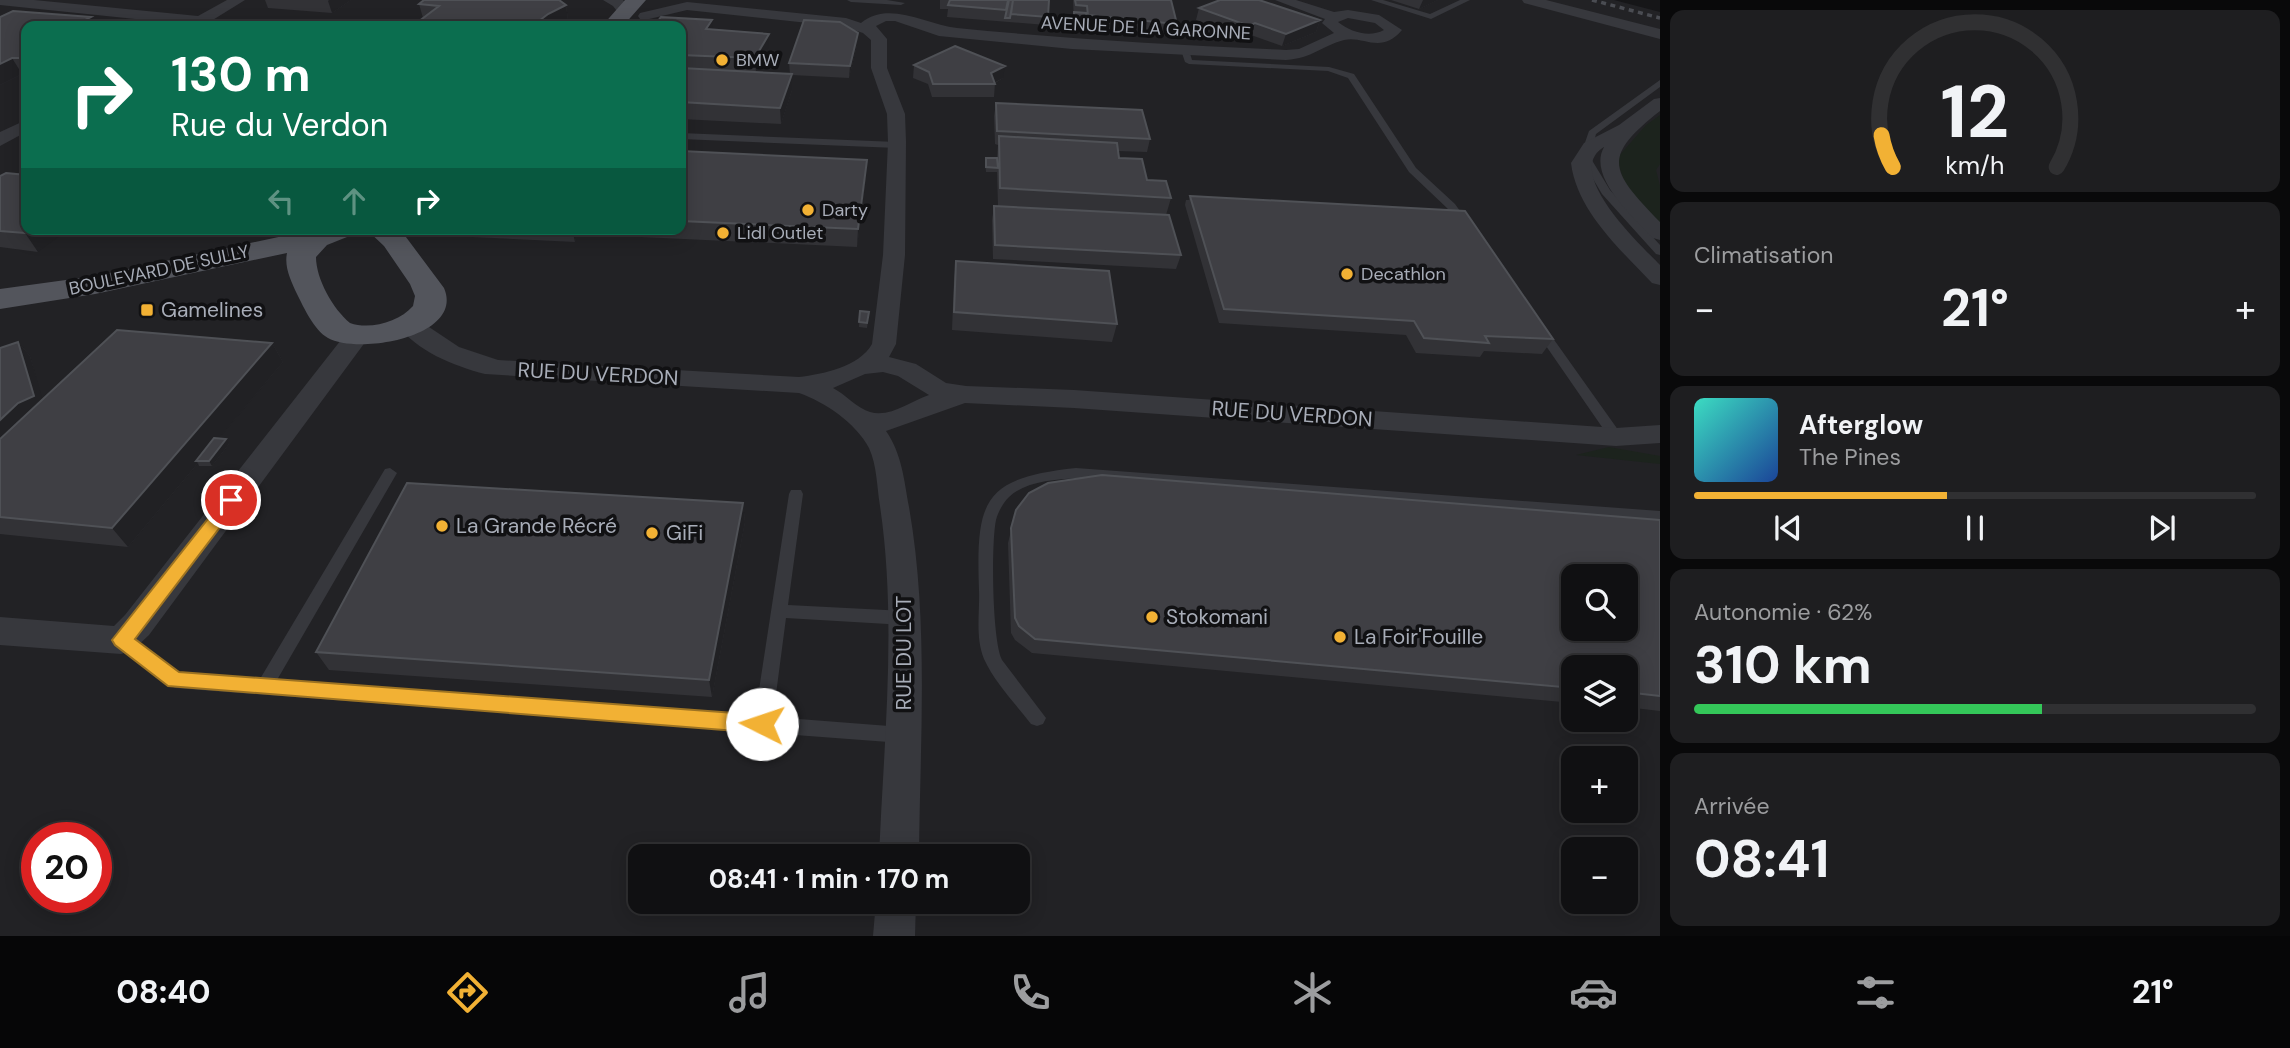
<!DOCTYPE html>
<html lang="fr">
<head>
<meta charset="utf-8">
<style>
	body { margin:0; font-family:"DM Sans",sans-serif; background:#1e1e20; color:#f1f3f6; height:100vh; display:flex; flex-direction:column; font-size:26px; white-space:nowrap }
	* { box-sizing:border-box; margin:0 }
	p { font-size:23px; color:#9c9d9f }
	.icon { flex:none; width:38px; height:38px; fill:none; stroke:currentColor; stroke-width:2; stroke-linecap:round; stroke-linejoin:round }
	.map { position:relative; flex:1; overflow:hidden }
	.sheet { display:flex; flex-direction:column; gap:10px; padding:10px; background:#09090a; width:630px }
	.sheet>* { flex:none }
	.guide { position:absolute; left:21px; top:21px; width:665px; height:214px; border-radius:14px; box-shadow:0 4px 18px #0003,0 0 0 2px #303032; background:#0b6e4f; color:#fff; overflow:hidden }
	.controls { position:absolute; left:1561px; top:564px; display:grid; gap:14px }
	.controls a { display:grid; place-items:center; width:77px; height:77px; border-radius:14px; background:#101012; box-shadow:0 4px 18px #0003,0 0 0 2px #303032; font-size:35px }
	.speed { position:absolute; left:21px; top:822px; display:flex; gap:14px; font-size:35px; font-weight:700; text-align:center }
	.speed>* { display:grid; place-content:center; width:91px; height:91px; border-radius:50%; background:#101012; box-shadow:0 4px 18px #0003,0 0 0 2px #303032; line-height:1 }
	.speed .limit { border:10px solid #d22; background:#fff; color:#111 }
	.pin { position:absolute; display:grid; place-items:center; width:60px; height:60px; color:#fff; margin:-30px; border:4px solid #fff; border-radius:50%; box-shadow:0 2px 7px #0007 }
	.me { position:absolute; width:77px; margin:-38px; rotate:274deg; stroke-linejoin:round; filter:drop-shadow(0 0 5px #0008) }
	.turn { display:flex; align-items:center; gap:24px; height:147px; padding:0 35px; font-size:32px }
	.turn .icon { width:91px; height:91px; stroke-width:2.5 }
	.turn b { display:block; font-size:49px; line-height:60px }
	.lanes { display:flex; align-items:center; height:66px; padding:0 35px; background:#0003; justify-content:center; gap:35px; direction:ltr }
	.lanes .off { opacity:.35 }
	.big { font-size:52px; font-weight:700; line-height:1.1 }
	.sheet .widget { flex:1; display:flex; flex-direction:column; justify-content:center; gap:10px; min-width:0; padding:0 24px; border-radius:14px; background:#1e1e20 }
	.sheet .dial { align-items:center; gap:0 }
	.dial svg { height:182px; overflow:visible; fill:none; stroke:#303032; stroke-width:7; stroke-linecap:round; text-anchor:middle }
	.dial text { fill:#f1f3f6; stroke:none }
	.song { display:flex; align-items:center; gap:21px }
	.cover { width:84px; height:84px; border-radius:10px; background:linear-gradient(135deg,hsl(170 70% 55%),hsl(220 70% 35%)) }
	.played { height:7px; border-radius:4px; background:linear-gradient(90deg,#f2b134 45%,#303032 45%) }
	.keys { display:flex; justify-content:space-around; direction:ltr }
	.heat { display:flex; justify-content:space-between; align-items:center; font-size:38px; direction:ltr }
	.charge { height:10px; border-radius:5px; background:linear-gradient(90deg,#34c759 62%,#303032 0) }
	.trip { position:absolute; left:628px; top:844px; width:402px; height:70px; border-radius:14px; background:#101012; box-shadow:0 4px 18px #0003,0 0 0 2px #303032; font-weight:700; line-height:70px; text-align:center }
	.menu { display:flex; height:112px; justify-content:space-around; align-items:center; background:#060607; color:#9c9d9f }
	.menu .icon { width:49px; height:49px }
	.menu .active { color:#f2b134 }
	.menu b { font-size:32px; color:#f1f3f6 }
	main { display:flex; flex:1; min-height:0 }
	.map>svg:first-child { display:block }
</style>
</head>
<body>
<main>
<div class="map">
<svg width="1660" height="936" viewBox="0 0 1660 936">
	<rect width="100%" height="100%" fill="#161618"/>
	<path fill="#222225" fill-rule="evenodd" d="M 0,0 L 1614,0 L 1660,12 L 1660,936 L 0,936 ZM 26,26 L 681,26 L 681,229 L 26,229 ZM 1573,576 L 1626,576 L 1626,628 L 1573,628 ZM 1573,667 L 1626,667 L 1626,719 L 1573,719 ZM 1573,758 L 1626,758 L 1626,810 L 1573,810 ZM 37,838 L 96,838 L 96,898 L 37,898 ZM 1573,849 L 1626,849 L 1626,901 L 1573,901 ZM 640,856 L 1018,856 L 1018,901 L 640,901 Z"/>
	<path fill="#1c231d" d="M 1660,115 L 1660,164 L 1656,170 L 1660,186 L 1660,227 L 1625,186 L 1617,158 L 1646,125 Z
		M 1609,447 L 1660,456 L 1660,464 L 1576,455 Z"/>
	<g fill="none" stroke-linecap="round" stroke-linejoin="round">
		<path fill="#37383d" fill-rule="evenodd" d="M 847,0 L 887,0 L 905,3 L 901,5 L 851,2 Z
			M 1371,0 L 1383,0 L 1430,14 L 1460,0 L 1470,0 L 1431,19 Z
			M 1185,48 L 1189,50 L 1192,60 L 1329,67 L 1354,74 L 1416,168 L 1455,204 L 1470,225 L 1469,227 L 1461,227 L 1447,208 L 1409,172 L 1348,78 L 1328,71 L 1189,64 L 1185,62 L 1181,50 Z
			M 1660,80 L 1660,87 L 1596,134 L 1590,157 L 1610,190 L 1660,245 L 1660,255 L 1656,254 L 1602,194 L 1580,157 L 1589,131 Z
			M 681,133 L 897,142 L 902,145 L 897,148 L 681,139 Z
			M 1541,326 L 1545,327 L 1621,434 L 1623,437 L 1621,440 L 1611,440 L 1535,330 Z
			M 390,468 L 397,473 L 277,680 L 755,716 L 789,494 L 791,490 L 801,490 L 803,494 L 788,605 L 905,611 L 911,613 L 913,618 L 911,623 L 905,625 L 786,618 L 773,717 L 902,727 L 908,729 L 911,735 L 908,741 L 902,743 L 175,688 L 115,645 L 113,640 L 115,635 L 121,633 L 178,673 L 260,679 L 385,469 Z
			M 1076,468 L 1660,511 L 1660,523 L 1076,478 C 1054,480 1026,481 1009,497 C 1003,503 998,512 996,520 C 991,543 992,641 1002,660 L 1046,718 L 1043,724 L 1037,726 L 1031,724 C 1015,703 995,683 984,659 C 975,637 980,612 979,590 C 976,501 982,478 1076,468 Z"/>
		<path fill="#37383d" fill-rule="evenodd" d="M 0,0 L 34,0 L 198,16 L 227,0 L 245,0 L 203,26 L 0,5 Z
			M 603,0 L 623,0 L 632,12 L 630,15 L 620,15 L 613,6 Z
			M 1275,0 L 1296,0 L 1334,12 L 1348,10 L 1379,15 L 1402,30 C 1381,55 1363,35 1344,40 C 1321,46 1313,58 1286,60 L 1072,49 L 939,36 L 895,21 L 886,21 L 876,26 L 887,39 L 887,68 L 905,114 L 906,142 L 905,255 L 896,344 L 889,357 L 916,364 L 946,383 L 966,386 L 1074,390 L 1616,428 L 1660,425 L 1660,443 L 1616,446 L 1074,408 L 965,403 L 886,431 C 902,454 904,480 909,507 C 929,622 920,740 919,856 L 879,856 C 884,739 897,621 880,506 C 877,488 877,465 869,448 C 856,423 825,402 799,393 L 485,374 C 454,366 416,351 397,324 L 401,319 L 409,317 L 417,319 L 459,347 L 498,360 L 799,377 C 823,374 859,367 872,344 L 883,255 L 888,142 L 887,114 L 871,68 L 871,40 L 863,33 L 845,27 L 687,10 L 645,20 L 640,19 L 638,16 L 640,13 L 687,2 L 846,18 L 861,23 C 889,0 926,25 957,28 C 1067,39 1176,45 1286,50 L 1299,49 L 1334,33 L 1322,23 L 1325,19 ZM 1348,18 L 1375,23 L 1384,30 C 1369,38 1351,32 1338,22 ZM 883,372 L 898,376 L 929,395 C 911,401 890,418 870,412 C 858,409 845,394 833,388 L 865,374 Z
			M 1522,0 L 1546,0 L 1660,29 L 1660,39 L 1524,3 Z
			M 1660,98 L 1660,111 C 1600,158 1611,171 1660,222 L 1660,240 L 1653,238 C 1634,218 1587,177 1604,147 C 1562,172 1640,244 1660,265 L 1660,285 L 1652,283 C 1620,249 1577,211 1571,163 L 1584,143 L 1619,125 L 1654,99 Z
			M 26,120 L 26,132 L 0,146 L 0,132 Z
			M 357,329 L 366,331 L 369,336 L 366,341 L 149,635 L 133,650 L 121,654 L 0,645 L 0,617 L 114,626 L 125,615 L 348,331 Z
			M 876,901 L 916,901 L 915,936 L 873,936 Z"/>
		<path fill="#53555c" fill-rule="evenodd" d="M 625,0 L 646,0 L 623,26 L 602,26 Z
			M 316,229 L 356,229 L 352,235 L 327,245 L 316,257 C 316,279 333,309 350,323 C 370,330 399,322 413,306 L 415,296 L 410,284 L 384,246 L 366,229 L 400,229 L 444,288 C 465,337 358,355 328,338 C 314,330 304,308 297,294 C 291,281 284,267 287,253 L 95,294 L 0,309 L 0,289 L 95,276 Z"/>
		<path stroke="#4a4c52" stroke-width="3.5" stroke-dasharray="5 4.5" stroke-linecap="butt" d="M 1592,0 L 1660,18"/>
	</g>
	<path fill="#323236" d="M 265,0 L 351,0 L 332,13 L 268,8 Z
		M 940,0 L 1008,0 L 1048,17 L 1046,25 L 947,17 L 948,9 L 940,9 Z
		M 1073,0 L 1171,0 L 1173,32 L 1163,34 L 1086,27 L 1086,22 L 1074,22 Z
		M 1391,0 L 1438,0 L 1419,9 Z
		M 419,4 L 566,5 L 568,20 L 556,26 L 420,26 L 418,22 L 423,18 Z
		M 1199,8 L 1320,20 L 1316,32 L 1282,46 L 1251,35 L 1245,38 L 1196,20 Z
		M 0,17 L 91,17 L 96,26 L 26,26 L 26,74 L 22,74 L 0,85 Z
		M 681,26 L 769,34 L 769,49 L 757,72 L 790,74 L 789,63 L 858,33 L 857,45 L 849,78 L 792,75 L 792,90 L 781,124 L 681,119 Z
		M 914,65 L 1003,78 L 995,83 L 994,97 L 932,97 L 928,84 L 913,78 Z
		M 996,103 L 1150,139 L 1147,152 L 1118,151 L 1119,158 L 1171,198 L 1166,215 L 1181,255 L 1176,269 L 993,259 L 992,220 L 994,206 L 1062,210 L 998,206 L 997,172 L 986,172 L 985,162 L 986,158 L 997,158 L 998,145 L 995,144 L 994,116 Z
		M 681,151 L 866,177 L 857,247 L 577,234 L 575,242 L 472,237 L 470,229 L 681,229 Z
		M 0,176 L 38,252 L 0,247 Z
		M 1190,196 L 1553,339 L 1542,354 L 1484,351 L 1480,357 L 1416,353 L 1406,335 L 1219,323 L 1185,205 L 1186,200 L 1189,200 Z
		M 129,229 L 211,229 L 190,235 Z
		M 956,261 L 1117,324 L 1112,342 L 952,330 L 954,279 Z
		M 860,311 L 869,312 L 867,328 L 859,327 Z
		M 18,342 L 30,356 L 42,400 L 272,343 L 283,362 L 218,439 L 229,444 L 212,466 L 199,466 L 198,463 L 128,547 L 0,534 L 0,348 Z
		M 743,503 L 745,522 L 712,697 L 329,670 L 316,652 Z
		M 1016,510 L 1660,520 L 1660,711 L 1626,707 L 1626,667 L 1573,667 L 1573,703 L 1032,653 L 1015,640 L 1011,633 L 1008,543 Z"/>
	<path fill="#212124" d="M 329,0 L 351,0 L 332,13 L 328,1 Z
		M 1423,0 L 1438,0 L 1419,9 Z
		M 566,5 L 568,20 L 556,26 L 540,26 L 539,21 L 548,14 Z
		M 91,17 L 96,26 L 74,26 Z
		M 712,20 L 713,36 L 706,29 Z
		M 1176,20 L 1173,32 L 1163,34 L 1166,23 Z
		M 1320,20 L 1316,32 L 1282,46 L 1286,34 Z
		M 1255,23 L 1251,35 L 1245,38 L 1249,26 Z
		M 858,33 L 857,45 L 849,78 L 850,66 Z
		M 769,34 L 769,49 L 756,74 L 755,58 Z
		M 12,58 L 22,74 L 0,85 L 0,64 Z
		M 1005,66 L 1003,78 L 990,85 L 991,73 Z
		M 792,74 L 792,90 L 781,124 L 780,108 Z
		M 867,160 L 866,177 L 857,247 L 858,229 Z
		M 32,229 L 69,229 L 38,252 L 25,233 Z
		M 186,229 L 211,229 L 190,235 Z
		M 572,229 L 576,229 L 577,234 L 575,242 Z
		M 18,342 L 30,356 L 46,411 L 0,447 L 0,420 Z
		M 272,343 L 283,362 L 200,461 L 196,461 L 198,463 L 128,547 L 112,528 Z
		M 226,439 L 229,444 L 212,466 L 209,461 Z
		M 743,503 L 745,522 L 712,697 L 709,680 Z"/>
	<path fill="#3f3f44" stroke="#4f5156" stroke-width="2" fill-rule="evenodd" d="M 424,0 L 559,0 L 566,5 L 548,14 L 539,21 L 551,25 L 550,26 L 474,26 L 418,22 L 439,6 L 419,4 Z
		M 950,0 L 1008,0 L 1006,10 L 948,5 Z
		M 1009,0 L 1013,0 L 1010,18 L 1005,18 Z
		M 1013,0 L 1049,0 L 1048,17 L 1011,14 Z
		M 1075,0 L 1171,0 L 1176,20 L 1166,23 L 1088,15 L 1087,6 L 1076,5 Z
		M 1220,0 L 1259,0 L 1320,20 L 1286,34 L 1255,23 L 1249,26 L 1199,8 Z
		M 13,11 L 91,17 L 74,26 L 26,26 L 26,58 L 12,58 L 0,64 L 0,17 Z
		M 1074,12 L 1086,13 L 1087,18 L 1074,17 Z
		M 661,17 L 712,20 L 706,29 L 769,34 L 755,58 L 681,55 L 681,26 L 654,26 Z
		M 804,20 L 840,22 L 858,33 L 850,66 L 789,63 Z
		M 955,46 L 1005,66 L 991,73 L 995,84 L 933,84 L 929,72 L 914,65 Z
		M 681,68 L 792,74 L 780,108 L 681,102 Z
		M 996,103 L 1142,110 L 1150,139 L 997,131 Z
		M 999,136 L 1117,143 L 1119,158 L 1142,159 L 1147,180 L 1166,181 L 1171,198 L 1000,188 Z
		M 681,151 L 867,160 L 858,229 L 681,221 Z
		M 986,158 L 997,158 L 998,168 L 986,167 Z
		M 6,173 L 26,175 L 26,229 L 32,229 L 25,233 L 0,231 L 0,176 Z
		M 1190,196 L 1465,211 L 1553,339 L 1485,336 L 1489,343 L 1424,338 L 1414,321 L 1224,309 Z
		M 994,206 L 1169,215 L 1181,255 L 995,245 Z
		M 956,261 L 1109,271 L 1117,324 L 954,312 Z
		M 860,311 L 869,312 L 867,323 L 859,322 Z
		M 117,330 L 272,343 L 112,528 L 0,517 L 0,439 Z
		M 18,342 L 34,396 L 18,403 L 0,420 L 0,348 Z
		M 214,438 L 226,439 L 209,461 L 196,461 Z
		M 1102,475 L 1660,520 L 1660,696 L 1626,692 L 1626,667 L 1573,667 L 1573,688 L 1035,639 L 1019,626 L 1015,618 L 1011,528 L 1016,510 L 1029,493 L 1048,483 ZM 1573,576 L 1626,576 L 1626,628 L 1573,628 Z
		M 407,483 L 743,503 L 709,680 L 316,652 Z"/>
	<path fill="#f2b134" stroke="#9d7322" stroke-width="2" d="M 231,494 L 237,496 L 240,500 L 237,505 L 135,639 L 179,672 L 762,715 L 770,717 L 773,724 L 770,730 L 762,733 L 168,686 L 115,645 L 112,640 L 226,496 Z"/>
	<g fill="#f2b134" stroke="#111113" stroke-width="2.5">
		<circle cx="722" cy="60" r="7"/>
		<circle cx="808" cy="210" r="7"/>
		<circle cx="723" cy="233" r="7"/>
		<circle cx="1347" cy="274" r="7"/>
		<rect x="140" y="303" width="14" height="14" rx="3.5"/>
		<circle cx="442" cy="526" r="7"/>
		<circle cx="652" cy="533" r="7"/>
		<circle cx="1152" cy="617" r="7"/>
		<circle cx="1340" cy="637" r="7"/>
	</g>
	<g text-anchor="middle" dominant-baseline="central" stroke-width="7" stroke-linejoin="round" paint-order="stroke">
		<g font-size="18" fill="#a8adb8" stroke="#111113">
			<text transform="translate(1146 28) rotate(3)">AVENUE DE LA GARONNE</text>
			<text transform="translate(159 270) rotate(-12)">BOULEVARD DE SULLY</text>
		</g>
		<g font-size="18" fill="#a8adb8" stroke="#111113" text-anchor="start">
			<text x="736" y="60">BMW</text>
			<text x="822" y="210">Darty</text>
			<text x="737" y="233">Lidl Outlet</text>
			<text x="1361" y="274">Decathlon</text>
		</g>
		<g font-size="21" fill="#a8adb8" stroke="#111113" text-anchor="start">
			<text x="161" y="310">Gamelines</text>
			<text x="456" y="526">La Grande Récré</text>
			<text x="666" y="533">GiFi</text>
			<text x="1166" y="617">Stokomani</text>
			<text x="1354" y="637">La Foir'Fouille</text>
		</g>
		<g font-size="21" fill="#a8adb8" stroke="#111113">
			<text transform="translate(598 374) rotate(3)">RUE DU VERDON</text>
			<text transform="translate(1292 414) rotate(4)">RUE DU VERDON</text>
			<text transform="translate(904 653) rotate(-90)">RUE DU LOT</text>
		</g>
	</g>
</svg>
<div class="controls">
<a><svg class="icon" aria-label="search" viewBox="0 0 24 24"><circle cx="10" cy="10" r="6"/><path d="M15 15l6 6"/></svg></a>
<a><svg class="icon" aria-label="layers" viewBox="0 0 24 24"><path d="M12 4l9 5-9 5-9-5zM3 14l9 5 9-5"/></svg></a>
<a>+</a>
<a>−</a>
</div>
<div class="speed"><div class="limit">20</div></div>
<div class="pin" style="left:231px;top:500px;background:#d93025"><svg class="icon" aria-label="arrive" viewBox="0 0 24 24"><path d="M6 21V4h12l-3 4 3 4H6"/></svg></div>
<svg class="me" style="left:762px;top:724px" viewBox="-20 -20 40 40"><circle r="19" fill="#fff"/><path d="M0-13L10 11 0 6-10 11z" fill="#f2b134"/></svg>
<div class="trip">08:41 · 1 min · 170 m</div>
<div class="guide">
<div class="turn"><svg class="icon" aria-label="right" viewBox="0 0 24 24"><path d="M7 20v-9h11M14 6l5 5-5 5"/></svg><div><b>130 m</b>Rue du Verdon</div></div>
<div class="lanes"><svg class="icon off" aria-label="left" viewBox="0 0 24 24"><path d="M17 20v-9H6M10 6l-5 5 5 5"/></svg><svg class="icon off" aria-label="ahead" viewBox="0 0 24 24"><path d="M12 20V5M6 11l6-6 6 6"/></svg><svg class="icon" aria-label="right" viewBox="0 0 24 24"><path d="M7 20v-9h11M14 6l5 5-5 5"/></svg></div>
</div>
</div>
<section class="sheet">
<div class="widget dial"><svg viewBox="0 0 100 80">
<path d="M14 69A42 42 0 1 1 86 69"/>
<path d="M14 69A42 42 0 0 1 9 55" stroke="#f2b134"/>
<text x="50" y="56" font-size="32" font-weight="700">12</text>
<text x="50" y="72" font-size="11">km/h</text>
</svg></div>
<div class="widget"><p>Climatisation</p>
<div class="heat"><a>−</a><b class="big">21°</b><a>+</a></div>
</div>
<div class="widget">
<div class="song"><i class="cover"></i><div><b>Afterglow</b><p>The Pines</p></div></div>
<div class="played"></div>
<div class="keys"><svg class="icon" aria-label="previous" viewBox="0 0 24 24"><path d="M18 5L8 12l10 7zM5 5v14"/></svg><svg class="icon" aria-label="pause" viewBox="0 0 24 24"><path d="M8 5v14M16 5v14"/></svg><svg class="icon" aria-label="next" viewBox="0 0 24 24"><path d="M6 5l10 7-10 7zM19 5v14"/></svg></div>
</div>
<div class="widget"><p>Autonomie · 62%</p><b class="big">310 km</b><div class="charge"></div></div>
<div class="widget"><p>Arrivée</p><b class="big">08:41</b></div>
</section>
</main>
<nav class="menu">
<b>08:40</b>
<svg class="icon active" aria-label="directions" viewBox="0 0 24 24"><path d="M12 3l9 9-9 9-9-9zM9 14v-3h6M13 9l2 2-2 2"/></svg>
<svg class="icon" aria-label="music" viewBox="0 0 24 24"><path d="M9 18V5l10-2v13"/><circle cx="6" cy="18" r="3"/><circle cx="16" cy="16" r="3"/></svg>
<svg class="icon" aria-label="phone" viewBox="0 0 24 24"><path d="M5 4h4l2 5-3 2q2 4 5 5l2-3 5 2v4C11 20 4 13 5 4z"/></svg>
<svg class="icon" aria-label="climate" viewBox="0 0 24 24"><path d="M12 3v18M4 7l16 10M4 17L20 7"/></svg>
<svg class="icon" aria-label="car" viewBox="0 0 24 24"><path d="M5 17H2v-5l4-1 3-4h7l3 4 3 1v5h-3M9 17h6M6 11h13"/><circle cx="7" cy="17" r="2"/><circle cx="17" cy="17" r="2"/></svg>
<svg class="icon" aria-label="filters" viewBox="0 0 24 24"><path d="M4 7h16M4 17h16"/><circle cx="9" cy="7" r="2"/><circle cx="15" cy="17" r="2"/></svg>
<b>21°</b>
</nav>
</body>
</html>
